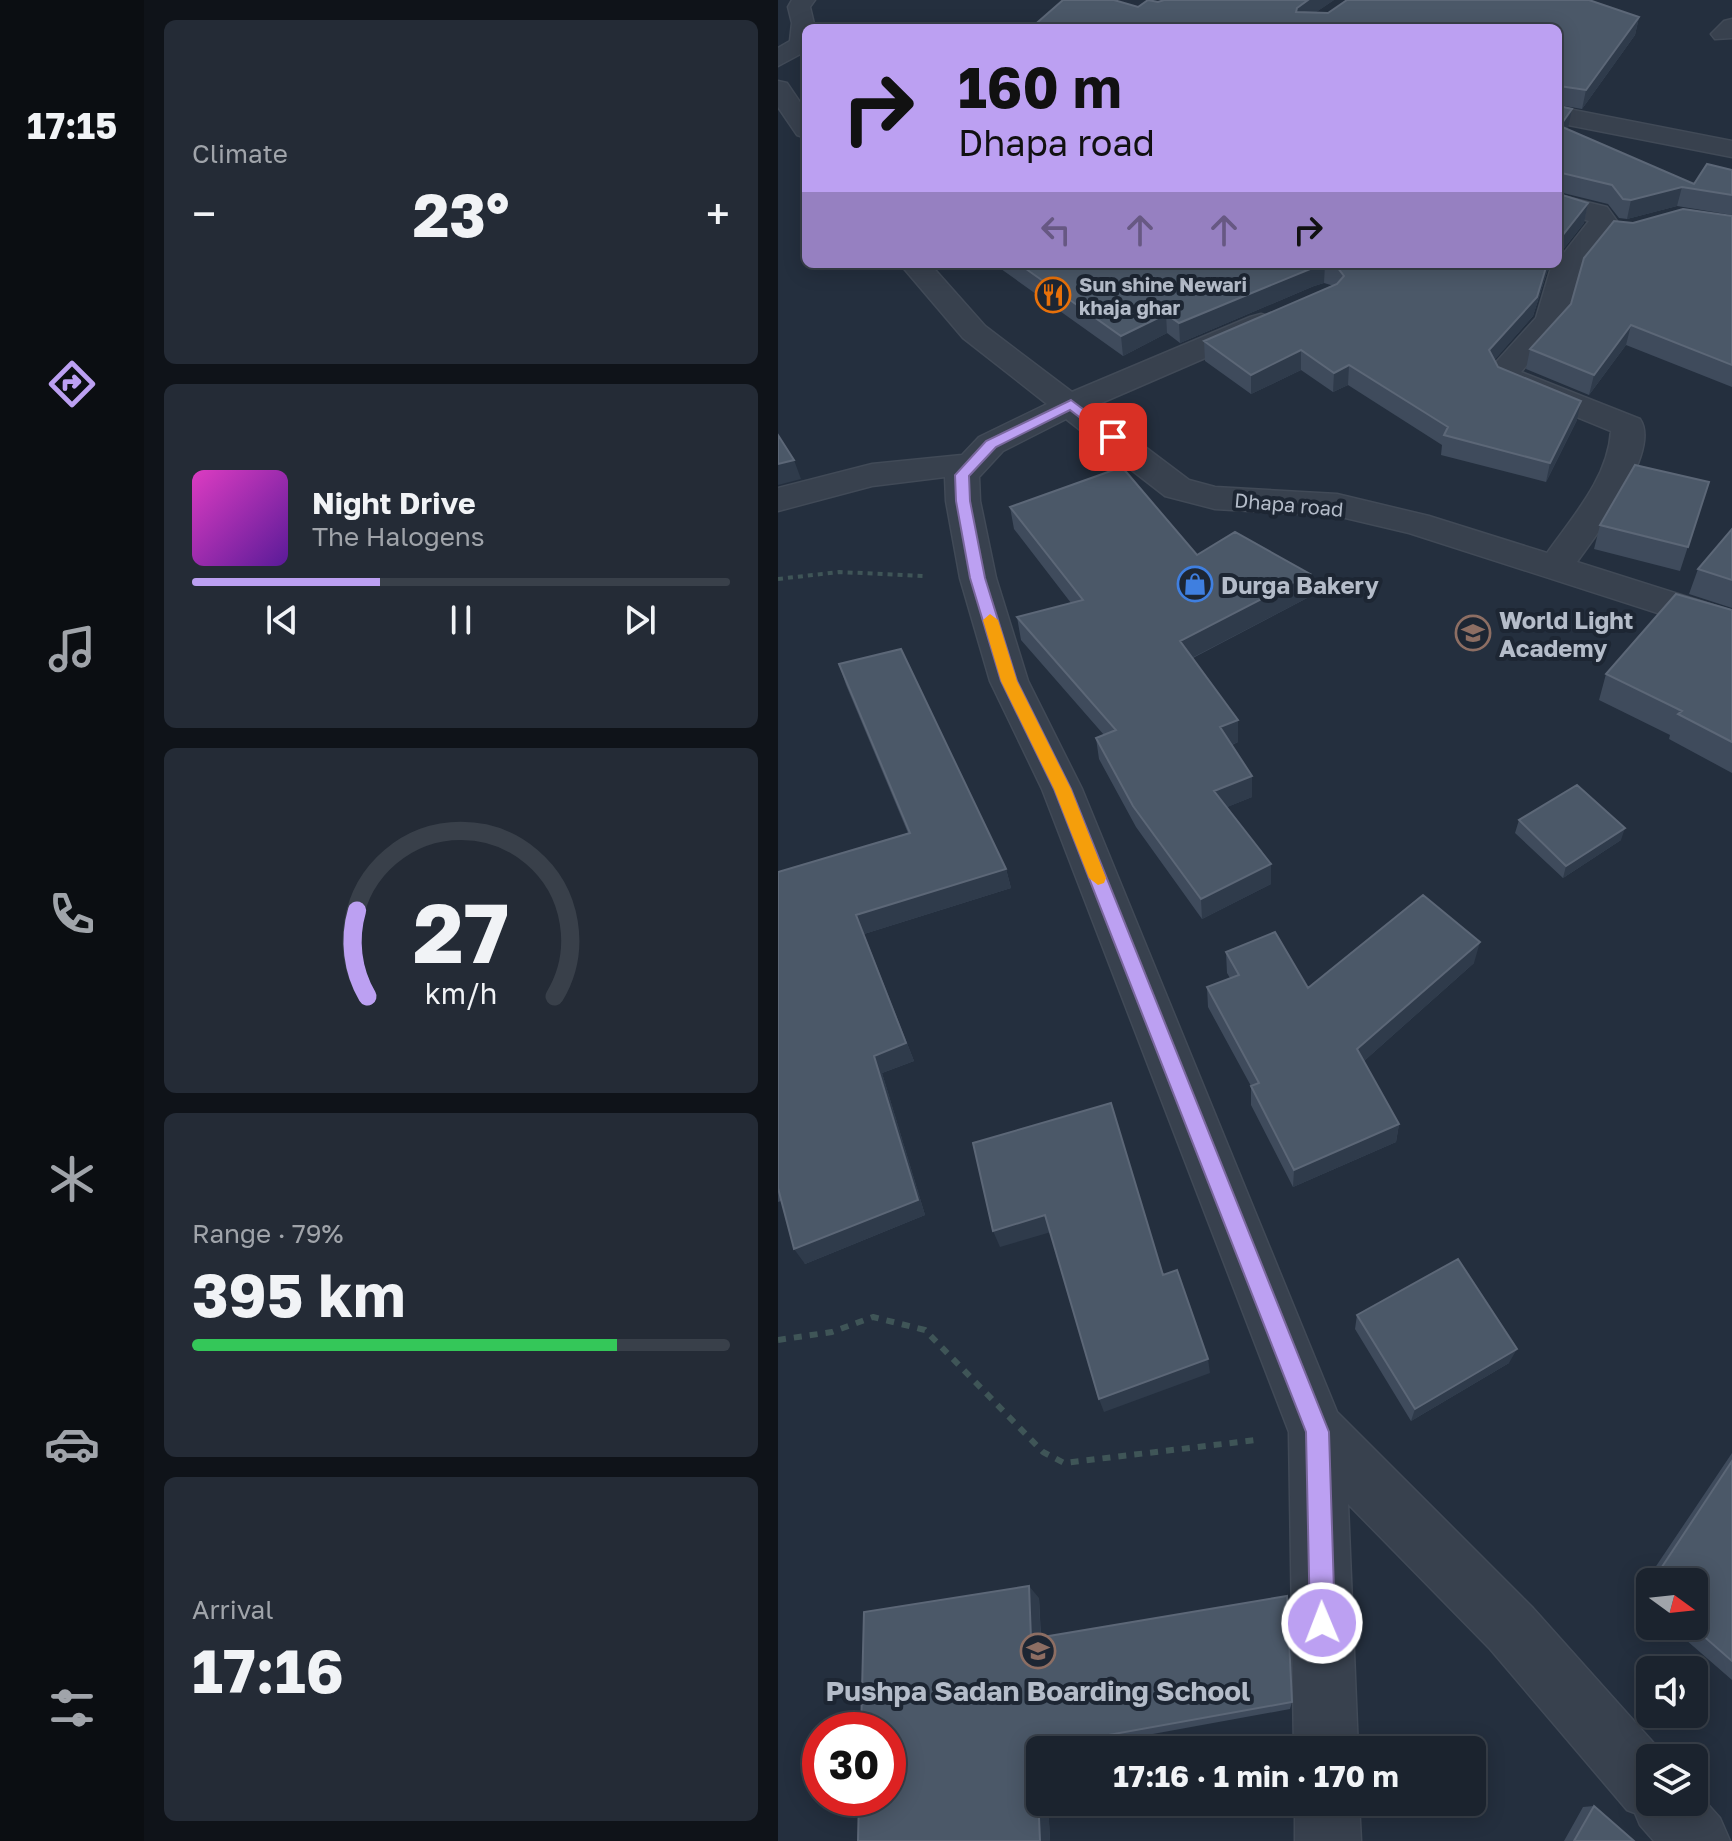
<!DOCTYPE html>
<html lang="en">
<head>
<meta charset="utf-8">
<style>
	body { margin:0; font-family:"Golos Text",sans-serif; background:#242b36; color:#f1f3f6; height:100vh; display:flex; flex-direction:column; font-size:30px; white-space:nowrap }
	* { box-sizing:border-box; margin:0 }
	p { font-size:26px; color:#a0a4aa }
	.icon { flex:none; width:44px; height:44px; fill:none; stroke:currentColor; stroke-width:2; stroke-linecap:round; stroke-linejoin:round }
	.map { position:relative; flex:1; overflow:hidden }
	.side { display:flex; flex-direction:column; gap:20px; padding:20px; background:#0f1319; width:634px }
	.side>* { flex:none }
	.hud { position:absolute; left:24px; top:24px; width:760px; height:244px; border-radius:12px; box-shadow:0 4px 20px #0003,0 0 0 2px #39404a; background:#bca0f2; color:#111; overflow:hidden }
	.needle { width:52px; rotate:105deg }
	.fabs { position:absolute; left:858px; top:1568px; display:grid; gap:16px }
	.fabs a { display:grid; place-items:center; width:72px; height:72px; border-radius:12px; background:#1b232e; box-shadow:0 4px 20px #0003,0 0 0 2px #39404a; font-size:40px }
	.speed { position:absolute; left:24px; top:1712px; display:flex; gap:16px; font-size:40px; font-weight:700; text-align:center }
	.speed>* { display:grid; place-content:center; width:104px; height:104px; border-radius:50%; background:#1b232e; box-shadow:0 4px 20px #0003,0 0 0 2px #39404a; line-height:1 }
	.speed .limit { border:12px solid #d22; background:#fff; color:#111 }
	.pin { position:absolute; display:grid; place-items:center; width:68px; height:68px; color:#fff; margin:-34px; border-radius:16px; box-shadow:0 4px 12px #0006 }
	.me { position:absolute; width:88px; margin:-44px; rotate:359deg; stroke-linejoin:round; filter:drop-shadow(0 0 6px #0008) }
	.turn { display:flex; align-items:center; gap:28px; height:168px; padding:0 24px; font-size:36px }
	.turn .icon { width:104px; height:104px; stroke-width:2.5 }
	.turn b { display:block; font-size:56px; line-height:68px }
	.lanes { display:flex; align-items:center; height:76px; padding:0 24px; background:#0003; justify-content:center; gap:40px; direction:ltr }
	.lanes .off { opacity:.35 }
	.big { font-size:60px; font-weight:700; line-height:1.1 }
	.side .tile { flex:1; display:flex; flex-direction:column; justify-content:center; gap:12px; min-width:0; padding:0 28px; border-radius:12px; background:#242b36 }
	.side .dial { align-items:center; gap:0 }
	.dial svg { height:208px; overflow:visible; fill:none; stroke:#39404a; stroke-width:7; stroke-linecap:round; text-anchor:middle }
	.dial text { fill:#f1f3f6; stroke:none }
	.song { display:flex; align-items:center; gap:24px }
	.cover { width:96px; height:96px; border-radius:12px; background:linear-gradient(135deg,hsl(310 70% 55%),hsl(270 70% 35%)) }
	.played { height:8px; border-radius:4px; background:linear-gradient(90deg,#bca0f2 35%,#39404a 35%) }
	.keys { display:flex; justify-content:space-around; direction:ltr }
	.heat { display:flex; justify-content:space-between; align-items:center; font-size:44px; direction:ltr }
	.charge { height:12px; border-radius:6px; background:linear-gradient(90deg,#34c759 79%,#39404a 0) }
	.trip { position:absolute; left:248px; top:1736px; width:460px; height:80px; border-radius:12px; background:#1b232e; box-shadow:0 4px 20px #0003,0 0 0 2px #39404a; font-weight:700; line-height:80px; text-align:center }
	main { display:flex; flex:1; min-height:0 }
	.dock { display:flex; flex-direction:column; width:144px; justify-content:space-around; align-items:center; background:#0b0e12; color:#a0a4aa }
	.dock .icon { width:56px; height:56px }
	.dock .current { color:#bca0f2 }
	.dock b { font-size:36px; color:#f1f3f6 }
	.map>svg:first-child { display:block }
</style>
</head>
<body>
<main>
<nav class="dock">
<b>17:15</b>
<svg class="icon current" aria-label="directions" viewBox="0 0 24 24"><path d="M12 3l9 9-9 9-9-9zM9 14v-3h6M13 9l2 2-2 2"/></svg>
<svg class="icon" aria-label="music" viewBox="0 0 24 24"><path d="M9 18V5l10-2v13"/><circle cx="6" cy="18" r="3"/><circle cx="16" cy="16" r="3"/></svg>
<svg class="icon" aria-label="phone" viewBox="0 0 24 24"><path d="M5 4h4l2 5-3 2q2 4 5 5l2-3 5 2v4C11 20 4 13 5 4z"/></svg>
<svg class="icon" aria-label="climate" viewBox="0 0 24 24"><path d="M12 3v18M4 7l16 10M4 17L20 7"/></svg>
<svg class="icon" aria-label="car" viewBox="0 0 24 24"><path d="M5 17H2v-5l4-1 3-4h7l3 4 3 1v5h-3M9 17h6M6 11h13"/><circle cx="7" cy="17" r="2"/><circle cx="17" cy="17" r="2"/></svg>
<svg class="icon" aria-label="filters" viewBox="0 0 24 24"><path d="M4 7h16M4 17h16"/><circle cx="9" cy="7" r="2"/><circle cx="15" cy="17" r="2"/></svg>
</nav>
<section class="side">
<div class="tile"><p>Climate</p>
<div class="heat"><a>−</a><b class="big">23°</b><a>+</a></div>
</div>
<div class="tile">
<div class="song"><i class="cover"></i><div><b>Night Drive</b><p>The Halogens</p></div></div>
<div class="played"></div>
<div class="keys"><svg class="icon" aria-label="previous" viewBox="0 0 24 24"><path d="M18 5L8 12l10 7zM5 5v14"/></svg><svg class="icon" aria-label="pause" viewBox="0 0 24 24"><path d="M8 5v14M16 5v14"/></svg><svg class="icon" aria-label="next" viewBox="0 0 24 24"><path d="M6 5l10 7-10 7zM19 5v14"/></svg></div>
</div>
<div class="tile dial"><svg viewBox="0 0 100 80">
<path d="M14 69A42 42 0 1 1 86 69"/>
<path d="M14 69A42 42 0 0 1 10 36" stroke="#bca0f2"/>
<text x="50" y="56" font-size="32" font-weight="700">27</text>
<text x="50" y="72" font-size="11">km/h</text>
</svg></div>
<div class="tile"><p>Range · 79%</p><b class="big">395 km</b><div class="charge"></div></div>
<div class="tile"><p>Arrival</p><b class="big">17:16</b></div>
</section>
<div class="map">
<svg width="954" height="1841" viewBox="0 0 954 1841">
	<rect width="100%" height="100%" fill="#242f3e"/>
	<g fill="none" stroke-linecap="round" stroke-linejoin="round">
		<g stroke="#414a57" stroke-width="3">
			<path id="street" d="M 14,0 L 37,0 L 32,7 L 37,28 L 28,28 L 28,51 L 0,66 L 0,48 L 12,41 L 14,23 L 10,7 Z
				M 954,19 L 954,38 L 937,39 L 933,34 L 946,21 Z
				M 0,81 L 9,83 L 28,111 L 28,138 L 19,135 L 0,107 Z
				M 780,107 L 954,141 L 954,157 L 780,123 Z
				M 780,195 L 829,207 L 839,221 L 828,240 L 801,272 L 793,307 L 787,321 L 743,372 L 862,419 C 884,451 818,535 799,562 L 954,611 L 954,637 L 631,533 L 559,516 L 437,509 L 387,496 L 288,419 L 225,451 L 201,477 L 202,501 L 218,578 L 250,681 L 304,789 L 559,1412 L 754,1607 L 889,1758 L 872,1758 L 872,1802 L 916,1802 L 916,1789 L 942,1818 L 952,1841 L 876,1841 L 862,1825 L 857,1813 L 849,1810 L 712,1649 L 570,1504 L 580,1750 L 516,1750 L 511,1432 L 264,789 L 212,681 L 182,578 L 168,501 L 167,477 L 94,486 L 0,511 L 0,488 L 94,464 L 184,455 L 201,437 L 269,404 L 185,338 L 122,264 L 152,264 L 207,326 L 294,392 L 472,317 L 483,314 L 494,317 L 498,323 L 494,329 L 314,407 L 411,480 L 437,487 L 559,494 L 651,516 L 769,553 C 795,516 830,478 833,431 L 718,384 L 711,370 L 758,318 L 772,271 L 811,221 L 780,211 Z
				M 517,1802 L 581,1802 L 583,1841 L 517,1841 Z"/>
		</g>
		<path stroke="#3f5557" stroke-width="4" stroke-dasharray="5 5" stroke-linecap="butt" d="M 0,579 L 61,572 L 147,576"/>
		<path stroke="#3f5557" stroke-width="6" stroke-dasharray="8 8" stroke-linecap="butt" d="M 0,1340 L 54,1332 L 95,1317 L 147,1330 L 265,1452 L 286,1463 L 478,1440"/>
		<use href="#street" fill="#38414e" fill-rule="evenodd"/>
	</g>
	<path fill="#3f4b5c" d="M 556,0 L 538,12 L 861,17 L 857,35 L 804,109 L 781,105 L 790,128 L 789,129 L 916,184 L 954,170 L 954,215 L 899,206 L 849,219 L 841,218 L 830,204 L 781,192 L 781,194 L 810,203 L 806,223 L 780,256 L 780,28 L 360,7 L 380,2 Z
		M 954,216 L 954,387 L 848,345 L 811,395 L 748,369 L 752,349 L 793,304 L 855,223 Z
		M 216,264 L 774,264 L 770,269 L 755,316 L 716,360 L 720,367 L 799,420 L 768,482 L 663,455 L 664,445 L 570,385 L 555,392 L 523,370 L 473,394 L 427,361 L 426,341 L 556,286 L 546,283 L 536,286 L 402,343 L 389,333 L 345,356 Z
		M 931,482 L 902,571 L 816,549 L 822,525 Z
		M 232,507 L 419,555 L 532,574 L 531,597 L 415,658 L 460,720 L 460,742 L 454,745 L 474,797 L 449,807 L 493,884 L 424,919 L 358,827 L 321,759 L 318,738 L 326,735 L 243,640 L 239,617 L 293,603 L 236,529 Z
		M 954,529 L 954,608 L 911,594 L 920,569 Z
		M 954,610 L 954,773 L 891,739 L 892,735 L 821,700 L 828,674 Z
		M 61,664 L 228,869 L 233,888 L 86,934 L 136,1061 L 104,1073 L 147,1215 L 27,1264 L 3,1201 L 0,1202 L 0,872 L 130,833 L 68,685 Z
		M 741,820 L 843,840 L 785,878 L 737,833 Z
		M 448,952 L 530,988 L 696,963 L 586,1061 L 621,1124 L 618,1142 L 515,1187 L 473,1105 L 473,1086 L 430,1007 L 429,987 L 452,978 L 449,973 Z
		M 579,1315 L 731,1363 L 633,1421 L 577,1329 Z
		M 954,1453 L 954,1680 L 892,1626 L 916,1626 L 916,1582 L 872,1582 L 872,1608 L 858,1596 Z
		M 261,1598 L 263,1637 L 514,1702 L 512,1709 L 287,1750 L 262,1750 L 262,1802 L 270,1802 L 272,1841 L 80,1841 Z
		M 816,1806 L 856,1841 L 786,1841 L 805,1807 Z"/>
	<path fill="#2f3b4b" d="M 530,0 L 556,0 L 518,26 L 519,8 Z
		M 861,17 L 857,35 L 804,109 L 808,90 Z
		M 794,109 L 790,128 L 780,142 L 782,126 Z
		M 904,187 L 899,206 L 849,219 L 853,200 Z
		M 810,203 L 806,223 L 780,256 L 780,241 Z
		M 547,264 L 546,283 L 536,286 L 402,343 L 401,323 L 537,267 Z
		M 769,264 L 774,264 L 770,269 L 755,316 L 708,370 L 711,350 Z
		M 388,314 L 389,333 L 345,356 L 343,336 Z
		M 853,325 L 848,345 L 811,395 L 816,375 Z
		M 523,350 L 523,370 L 473,394 L 473,375 Z
		M 571,365 L 570,385 L 555,392 L 556,373 Z
		M 803,401 L 799,420 L 768,482 L 772,463 Z
		M 16,460 L 23,479 L 0,485 L 0,464 Z
		M 532,574 L 531,597 L 404,663 L 402,641 Z
		M 460,720 L 460,742 L 443,749 L 442,727 Z
		M 474,776 L 474,797 L 437,812 L 436,791 Z
		M 847,828 L 843,840 L 785,878 L 788,866 Z
		M 493,864 L 493,884 L 424,919 L 423,899 Z
		M 228,869 L 233,888 L 86,934 L 136,1061 L 104,1073 L 147,1215 L 27,1264 L 16,1249 L 96,1056 L 78,915 Z
		M 702,942 L 696,963 L 577,1069 L 579,1049 Z
		M 621,1124 L 618,1142 L 515,1187 L 516,1170 Z
		M 267,1215 L 273,1232 L 222,1247 L 215,1231 Z
		M 739,1349 L 731,1363 L 633,1421 L 637,1409 Z
		M 430,1359 L 432,1373 L 326,1412 L 321,1399 Z
		M 251,1586 L 261,1598 L 263,1648 L 253,1639 Z
		M 258,1748 L 262,1750 L 262,1802 L 270,1802 L 272,1841 L 262,1841 Z"/>
	<path fill="#4b5868" stroke="#5c6777" stroke-width="2" d="M 285,0 L 336,0 L 360,7 L 370,0 L 380,2 L 386,0 L 530,0 L 519,8 L 518,12 L 550,13 L 569,0 L 811,0 L 861,17 L 808,90 L 781,86 L 781,106 L 794,109 L 782,126 L 916,184 L 929,164 L 954,170 L 954,195 L 904,187 L 853,200 L 845,199 L 834,185 L 784,173 L 780,176 L 781,194 L 810,203 L 780,241 L 780,28 L 253,28 Z
		M 905,209 L 954,216 L 954,365 L 853,325 L 816,375 L 752,349 L 793,304 L 806,258 L 836,221 L 855,223 Z
		M 241,264 L 546,264 L 537,267 L 401,323 L 388,314 L 343,336 Z
		M 548,264 L 769,264 L 759,297 L 711,350 L 720,367 L 803,401 L 772,463 L 666,435 L 670,427 L 571,365 L 556,373 L 523,350 L 473,375 L 426,341 L 559,284 L 566,276 L 559,267 Z
		M 0,435 L 16,460 L 0,464 Z
		M 857,465 L 931,482 L 910,547 L 822,525 Z
		M 344,467 L 419,555 L 457,532 L 532,574 L 402,641 L 460,720 L 442,727 L 474,776 L 436,791 L 493,864 L 423,899 L 355,806 L 318,738 L 338,730 L 239,617 L 305,600 L 232,507 Z
		M 954,529 L 954,580 L 920,569 Z
		M 898,594 L 954,610 L 954,742 L 900,714 L 904,711 L 828,674 Z
		M 123,649 L 228,869 L 78,915 L 128,1043 L 96,1056 L 140,1200 L 16,1249 L 0,1188 L 0,872 L 132,833 L 61,664 Z
		M 799,785 L 847,828 L 788,866 L 741,820 Z
		M 645,895 L 702,942 L 579,1049 L 621,1124 L 516,1170 L 473,1086 L 481,1083 L 429,987 L 461,975 L 448,952 L 497,932 L 530,988 Z
		M 333,1103 L 385,1275 L 399,1270 L 430,1359 L 321,1399 L 267,1215 L 215,1231 L 195,1143 Z
		M 680,1259 L 739,1349 L 637,1409 L 579,1315 Z
		M 954,1461 L 954,1661 L 914,1626 L 916,1626 L 916,1582 L 874,1582 Z
		M 251,1586 L 253,1639 L 509,1596 L 514,1702 L 258,1748 L 262,1841 L 80,1841 L 81,1798 L 110,1798 L 110,1730 L 83,1730 L 86,1612 Z
		M 816,1806 L 856,1841 L 796,1841 Z"/>
	<path fill="#bca0f2" stroke="#7a689d" stroke-width="2" d="M 293,400 L 342,437 L 331,440 L 292,410 L 218,447 L 191,476 L 192,501 L 207,578 L 239,681 L 293,789 L 551,1432 L 557,1623 L 553,1632 L 544,1635 L 535,1632 L 532,1623 L 528,1432 L 276,789 L 223,681 L 192,578 L 178,501 L 177,475 L 208,441 Z"/>
	<path fill="#f59e0b" d="M 212,614 L 220,620 L 239,681 L 293,789 L 328,878 L 326,883 L 320,885 L 311,878 L 276,789 L 223,681 L 205,620 Z"/>
	<defs>
		<g id="restaurant-ring" transform="scale(1.8)"><circle r="9.5" fill="#1d2633" stroke="#e8710a" stroke-width="1.5"/><path d="M-5-6h1v4h1v-4h1v4h1v-4h1v5L-1.5 .5V6h-2V.5L-5-1ZM5-6V6H3V1.5H1.5Q1.5-4 5-6Z" fill="#e8710a"/></g>
		<g id="shop-ring" transform="scale(1.8)"><circle r="9.5" fill="#1d2633" stroke="#3f7fe0" stroke-width="1.5"/><path d="M-5-2.5h2.3a2.7 3.5 0 0 1 5.4 0H5L5.5 6h-11ZM-1.5-2.5h3a1.5 2.3 0 0 0-3 0Z" fill="#3f7fe0"/></g>
		<g id="school-ring" transform="scale(1.8)"><circle r="9.5" fill="#1d2633" stroke="#8d6e63" stroke-width="1.5"/><path d="M0-5L7-2L0 1L-7-2ZM-4 1L0 2.5L4 1V4Q0 6-4 4Z" fill="#8d6e63"/></g>
	</defs>
	<g fill-rule="evenodd">
		<use href="#restaurant-ring" x="275" y="295"/>
		<use href="#shop-ring" x="417" y="584"/>
		<use href="#school-ring" x="695" y="633"/>
		<use href="#school-ring" x="260" y="1651"/>
	</g>
	<g text-anchor="middle" dominant-baseline="central" stroke-width="8" stroke-linejoin="round" paint-order="stroke">
		<g font-size="20" font-weight="bold" fill="#b4bcc9" stroke="#1d2633" text-anchor="start">
			<text x="301" y="284">Sun shine Newari<tspan x="301" dy="23">khaja ghar</tspan></text>
		</g>
		<g font-size="20" fill="#b4bcc9" stroke="#1d2633">
			<text transform="translate(511 504) rotate(5)">Dhapa road</text>
		</g>
		<g font-size="24" font-weight="bold" fill="#b4bcc9" stroke="#1d2633" text-anchor="start">
			<text x="443" y="584">Durga Bakery</text>
			<text x="721" y="619">World Light<tspan x="721" dy="28">Academy</tspan></text>
		</g>
		<g font-size="28" font-weight="bold" fill="#b4bcc9" stroke="#1d2633">
			<text x="260" y="1690">Pushpa Sadan Boarding School</text>
		</g>
	</g>
</svg>
<div class="fabs">
<a><svg class="needle" viewBox="-14 -14 28 28"><path d="M0-13l5 13h-10z" fill="#e53935"/><path d="M0 13l5-13h-10z" fill="#a0a4aa"/></svg></a>
<a><svg class="icon" aria-label="sound" viewBox="0 0 24 24"><path d="M4 9h4l5-4v14l-5-4H4zM17 9q2 3 0 6"/></svg></a>
<a><svg class="icon" aria-label="layers" viewBox="0 0 24 24"><path d="M12 4l9 5-9 5-9-5zM3 14l9 5 9-5"/></svg></a>
</div>
<div class="speed"><div class="limit">30</div></div>
<div class="pin" style="left:335px;top:437px;background:#d93025"><svg class="icon" aria-label="arrive" viewBox="0 0 24 24"><path d="M6 21V4h12l-3 4 3 4H6"/></svg></div>
<svg class="me" style="left:544px;top:1623px" viewBox="-20 -20 40 40"><circle r="17" fill="#bca0f2" stroke="#fff" stroke-width="3"/><path d="M0-11L8 9 0 5-8 9z" fill="#fff"/></svg>
<div class="trip">17:16 · 1 min · 170 m</div>
<div class="hud">
<div class="turn"><svg class="icon" aria-label="right" viewBox="0 0 24 24"><path d="M7 20v-9h11M14 6l5 5-5 5"/></svg><div><b>160 m</b>Dhapa road</div></div>
<div class="lanes"><svg class="icon off" aria-label="left" viewBox="0 0 24 24"><path d="M17 20v-9H6M10 6l-5 5 5 5"/></svg><svg class="icon off" aria-label="ahead" viewBox="0 0 24 24"><path d="M12 20V5M6 11l6-6 6 6"/></svg><svg class="icon off" aria-label="ahead" viewBox="0 0 24 24"><path d="M12 20V5M6 11l6-6 6 6"/></svg><svg class="icon" aria-label="right" viewBox="0 0 24 24"><path d="M7 20v-9h11M14 6l5 5-5 5"/></svg></div>
</div>
</div>
</main>
</body>
</html>
